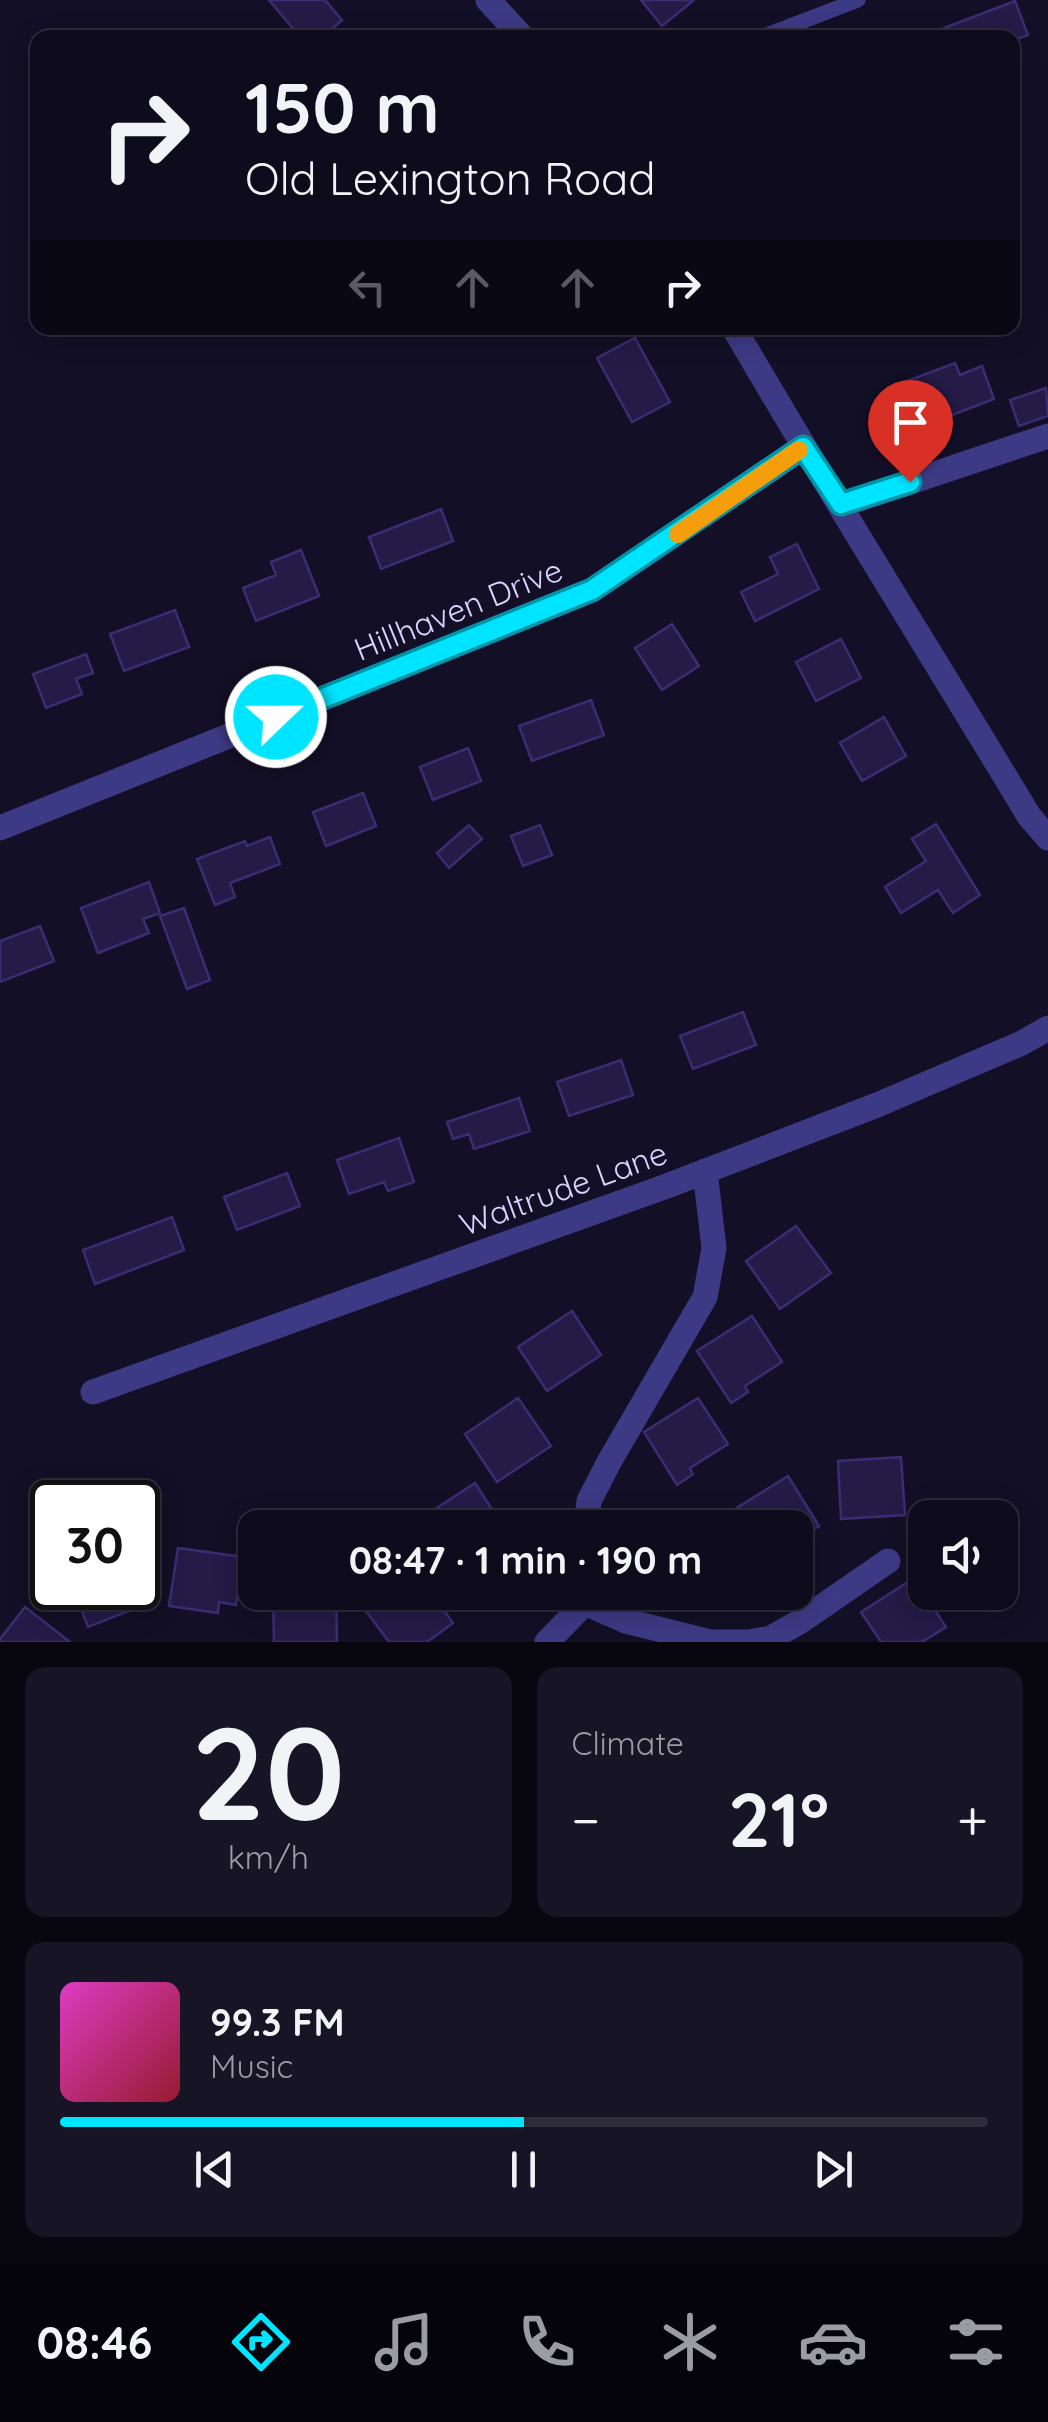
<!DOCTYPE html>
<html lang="en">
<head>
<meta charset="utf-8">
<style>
	body { margin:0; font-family:Quicksand,sans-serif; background:#171425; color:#f1f3f6; height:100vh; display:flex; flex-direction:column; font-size:38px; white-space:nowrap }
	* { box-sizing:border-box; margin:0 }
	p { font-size:32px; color:#9b9ba3 }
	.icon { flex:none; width:55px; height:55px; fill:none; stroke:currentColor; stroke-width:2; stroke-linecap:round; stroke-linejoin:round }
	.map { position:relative; height:1642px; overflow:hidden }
	.sheet { display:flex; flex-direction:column; gap:25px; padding:25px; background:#08060f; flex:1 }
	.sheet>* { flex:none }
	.guide { position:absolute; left:30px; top:30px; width:990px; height:305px; border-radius:20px; box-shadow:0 5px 25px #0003,0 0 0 2px #2e2b3b; background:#0e0b1c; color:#f1f3f6; overflow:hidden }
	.tools { position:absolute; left:908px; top:1500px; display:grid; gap:20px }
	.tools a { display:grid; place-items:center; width:110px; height:110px; border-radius:20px; background:#0e0b1c; box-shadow:0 5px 25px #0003,0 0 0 2px #2e2b3b; font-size:50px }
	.speed { position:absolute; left:30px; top:1480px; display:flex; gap:20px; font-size:50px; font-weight:700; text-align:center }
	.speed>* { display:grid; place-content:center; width:130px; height:130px; border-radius:50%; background:#0e0b1c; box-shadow:0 5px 25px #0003,0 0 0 2px #2e2b3b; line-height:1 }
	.speed .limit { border:5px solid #111; border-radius:15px; background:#fff; color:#111 }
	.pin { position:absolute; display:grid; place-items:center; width:85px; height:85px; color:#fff; margin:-102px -42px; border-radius:50% 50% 50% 0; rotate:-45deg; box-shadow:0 0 10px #0007 }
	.pin .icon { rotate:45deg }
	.me { position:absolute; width:110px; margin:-55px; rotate:68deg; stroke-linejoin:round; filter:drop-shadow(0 0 8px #0008) }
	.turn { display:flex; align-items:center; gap:35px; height:210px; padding:0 50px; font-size:45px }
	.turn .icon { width:130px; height:130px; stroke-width:2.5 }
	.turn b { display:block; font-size:70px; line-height:85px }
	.lanes { display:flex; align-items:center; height:95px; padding:0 50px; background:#0003; justify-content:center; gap:50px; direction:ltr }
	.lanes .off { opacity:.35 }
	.big { font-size:75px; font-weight:700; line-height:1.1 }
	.sheet .widget { flex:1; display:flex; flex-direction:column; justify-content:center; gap:15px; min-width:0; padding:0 35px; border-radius:20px; background:#171425 }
	.sheet .dial { align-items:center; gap:0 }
	.dial b { font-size:130px; line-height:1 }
	.song { display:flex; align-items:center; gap:30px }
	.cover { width:120px; height:120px; border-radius:15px; background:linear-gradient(135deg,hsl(310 70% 55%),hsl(350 70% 35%)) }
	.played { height:10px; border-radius:5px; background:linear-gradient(90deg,#00e5ff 50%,#2e2b3b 50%) }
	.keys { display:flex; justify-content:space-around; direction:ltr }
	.heat { display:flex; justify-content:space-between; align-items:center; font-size:55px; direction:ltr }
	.sheet .tiles { flex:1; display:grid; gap:25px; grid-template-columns:1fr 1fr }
	.widget:last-child { grid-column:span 2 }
	.trip { position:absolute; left:238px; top:1510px; width:575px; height:100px; border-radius:20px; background:#0e0b1c; box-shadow:0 5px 25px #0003,0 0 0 2px #2e2b3b; font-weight:700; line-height:100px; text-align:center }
	.dock { display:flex; height:160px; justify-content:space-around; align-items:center; background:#06040b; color:#9b9ba3 }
	.dock .icon { width:70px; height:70px }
	.dock .on { color:#00e5ff }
	.dock b { font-size:45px; color:#f1f3f6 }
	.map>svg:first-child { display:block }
</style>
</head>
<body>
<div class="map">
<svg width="1048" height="1642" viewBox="0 0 1048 1642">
	<rect width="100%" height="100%" fill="#130f26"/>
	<path fill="#241b47" stroke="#3b2d73" stroke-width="2.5" d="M 269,0 L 325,0 L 342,20 L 321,38 L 301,38 Z
		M 641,0 L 694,0 L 662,26 Z
		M 1015,1 L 1028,35 L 1012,41 L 1012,38 L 918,38 Z
		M 635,338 L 670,402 L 632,422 L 597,358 Z
		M 955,363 L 960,375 L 982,366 L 994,399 L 916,429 L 899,384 Z
		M 1046,388 L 1048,416 L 1019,426 L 1010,400 Z
		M 441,509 L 453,541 L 381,569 L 369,537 Z
		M 797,544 L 819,589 L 755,621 L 741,592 L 778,574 L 770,557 Z
		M 301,550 L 319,596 L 256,621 L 243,588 L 276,575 L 271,562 Z
		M 175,610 L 189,647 L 124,671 L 110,634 Z
		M 672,624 L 699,666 L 662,690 L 635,648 Z
		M 841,639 L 861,678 L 816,701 L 796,662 Z
		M 86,654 L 93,673 L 76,679 L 82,694 L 46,708 L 33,674 Z
		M 591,700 L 604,735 L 532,761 L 519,726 Z
		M 884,717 L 906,756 L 862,781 L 840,743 Z
		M 468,748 L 481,781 L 433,800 L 420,767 Z
		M 363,793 L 376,826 L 326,846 L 313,812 Z
		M 936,824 L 980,895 L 953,913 L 938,890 L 901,913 L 885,887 L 926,861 L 912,839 Z
		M 469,825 L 482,839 L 449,868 L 437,853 Z
		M 540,825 L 552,855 L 523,866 L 511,836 Z
		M 270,837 L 280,864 L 230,883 L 235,897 L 215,905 L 197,859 L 245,841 L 247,846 Z
		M 149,882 L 160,913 L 143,919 L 149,933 L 98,953 L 81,908 Z
		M 184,908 L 210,980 L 187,989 L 160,916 Z
		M 40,926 L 54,961 L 0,982 L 0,941 Z
		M 743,1012 L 756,1045 L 693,1069 L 680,1036 Z
		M 621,1060 L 633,1095 L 569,1116 L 557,1082 Z
		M 519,1098 L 530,1131 L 474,1149 L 469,1134 L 453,1139 L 447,1122 Z
		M 399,1138 L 414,1182 L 388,1191 L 384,1182 L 349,1194 L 337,1160 Z
		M 287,1173 L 300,1206 L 237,1230 L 224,1197 Z
		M 172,1217 L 184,1250 L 95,1284 L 83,1250 Z
		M 796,1226 L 831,1273 L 780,1309 L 746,1261 Z
		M 572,1311 L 601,1355 L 547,1391 L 518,1347 Z
		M 752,1316 L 782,1362 L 745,1386 L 748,1392 L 731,1403 L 697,1351 Z
		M 518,1398 L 551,1446 L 497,1482 L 465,1434 Z
		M 698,1398 L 728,1444 L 690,1468 L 693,1474 L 677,1485 L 644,1432 Z
		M 901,1457 L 905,1515 L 841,1519 L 838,1461 Z
		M 788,1476 L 819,1526 L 795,1541 L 795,1528 L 746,1528 L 735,1509 Z
		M 475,1483 L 504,1528 L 421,1528 L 417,1521 Z
		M 646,1511 L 709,1526 L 709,1528 L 642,1528 Z
		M 178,1548 L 244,1557 L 236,1605 L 219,1602 L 218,1613 L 169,1606 Z
		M 914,1578 L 946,1627 L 922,1642 L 881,1642 L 861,1612 Z
		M 138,1580 L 147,1604 L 88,1627 L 73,1588 L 138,1588 Z
		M 273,1592 L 336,1592 L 337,1642 L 274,1642 Z
		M 399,1592 L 431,1592 L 453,1623 L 427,1642 L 389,1642 L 366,1611 L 380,1602 L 382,1605 Z
		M 25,1607 L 70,1642 L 0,1642 L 0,1639 Z"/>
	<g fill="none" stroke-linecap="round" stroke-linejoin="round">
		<path stroke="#3d3a85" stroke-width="15" d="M 759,38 L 858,0"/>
		<path stroke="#3d3a85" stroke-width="25" d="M 841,505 L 1048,436
			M 0,828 L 592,590 L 803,447
			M 93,1392 L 667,1186 L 877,1105 L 1022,1043 L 1048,1028
			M 586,1528 L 589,1501 L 609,1462 L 705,1297 L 714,1248 L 705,1171
			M 585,1592 L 585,1603 L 626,1621 L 710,1642
			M 547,1642 L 585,1603
			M 714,1642 L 749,1642 L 771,1638 L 801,1621 L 888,1561"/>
		<path stroke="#3d3a85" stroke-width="25" d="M 488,0 L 523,38
			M 734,328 C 829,492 931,653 1029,816 L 1048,838"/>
	</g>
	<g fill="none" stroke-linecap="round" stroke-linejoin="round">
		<g stroke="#0095a6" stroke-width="25">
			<path id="route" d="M 276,717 L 592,590 L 803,447 L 841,504 L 910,482"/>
		</g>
		<use href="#route" stroke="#00e5ff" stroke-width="18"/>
		<path stroke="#f59e0b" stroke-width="18" d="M 678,534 L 799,450"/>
	</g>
	<g text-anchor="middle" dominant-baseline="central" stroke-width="8" stroke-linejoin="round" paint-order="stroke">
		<g font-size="32" fill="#d9d4ff" stroke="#130f26">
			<text transform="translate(458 609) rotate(-22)">Hillhaven Drive</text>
			<text transform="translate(563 1188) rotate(-20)">Waltrude Lane</text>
		</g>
	</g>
</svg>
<div class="tools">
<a><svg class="icon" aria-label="sound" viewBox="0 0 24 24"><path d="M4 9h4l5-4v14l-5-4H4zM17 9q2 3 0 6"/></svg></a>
</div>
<div class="speed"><div class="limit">30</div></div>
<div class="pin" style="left:910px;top:482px;background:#d93025"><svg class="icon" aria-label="arrive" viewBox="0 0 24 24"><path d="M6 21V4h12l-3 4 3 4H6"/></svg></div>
<svg class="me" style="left:276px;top:717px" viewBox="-20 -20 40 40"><circle r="17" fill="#00e5ff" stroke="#fff" stroke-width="3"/><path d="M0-11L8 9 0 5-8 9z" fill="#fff"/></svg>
<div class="trip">08:47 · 1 min · 190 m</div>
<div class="guide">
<div class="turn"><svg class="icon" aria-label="right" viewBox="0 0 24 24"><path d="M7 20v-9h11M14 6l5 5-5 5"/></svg><div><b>150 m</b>Old Lexington Road</div></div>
<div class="lanes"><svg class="icon off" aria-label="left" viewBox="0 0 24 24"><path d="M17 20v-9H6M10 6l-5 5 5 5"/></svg><svg class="icon off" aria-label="ahead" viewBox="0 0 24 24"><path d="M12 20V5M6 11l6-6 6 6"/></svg><svg class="icon off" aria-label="ahead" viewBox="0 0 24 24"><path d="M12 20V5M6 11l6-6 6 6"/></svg><svg class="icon" aria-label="right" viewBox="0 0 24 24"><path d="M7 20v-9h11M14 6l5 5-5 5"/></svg></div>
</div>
</div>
<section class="sheet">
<div class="tiles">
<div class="widget dial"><b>20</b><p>km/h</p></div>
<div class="widget"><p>Climate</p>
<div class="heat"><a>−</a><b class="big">21°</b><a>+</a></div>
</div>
<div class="widget">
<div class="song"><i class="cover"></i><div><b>99.3 FM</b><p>Music</p></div></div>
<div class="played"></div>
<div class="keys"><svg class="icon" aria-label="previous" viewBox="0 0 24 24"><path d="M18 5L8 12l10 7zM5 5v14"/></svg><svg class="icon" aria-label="pause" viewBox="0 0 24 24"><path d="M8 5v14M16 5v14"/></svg><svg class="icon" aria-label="next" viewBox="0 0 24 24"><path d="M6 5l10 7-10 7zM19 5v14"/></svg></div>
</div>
</div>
</section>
<nav class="dock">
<b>08:46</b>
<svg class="icon on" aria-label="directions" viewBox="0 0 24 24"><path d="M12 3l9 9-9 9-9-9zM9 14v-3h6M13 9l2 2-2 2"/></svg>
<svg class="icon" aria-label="music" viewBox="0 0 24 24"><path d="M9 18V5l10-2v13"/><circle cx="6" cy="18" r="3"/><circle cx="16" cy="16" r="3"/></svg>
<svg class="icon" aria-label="phone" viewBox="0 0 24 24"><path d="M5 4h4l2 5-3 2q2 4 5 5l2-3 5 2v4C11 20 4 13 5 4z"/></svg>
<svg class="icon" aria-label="climate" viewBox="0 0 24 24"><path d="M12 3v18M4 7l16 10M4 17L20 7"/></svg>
<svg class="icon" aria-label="car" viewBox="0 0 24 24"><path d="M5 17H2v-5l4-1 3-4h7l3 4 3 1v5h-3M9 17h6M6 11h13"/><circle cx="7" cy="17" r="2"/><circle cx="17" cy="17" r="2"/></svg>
<svg class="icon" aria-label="filters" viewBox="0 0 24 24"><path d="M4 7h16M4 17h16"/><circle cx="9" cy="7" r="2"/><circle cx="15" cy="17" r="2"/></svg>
</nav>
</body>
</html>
